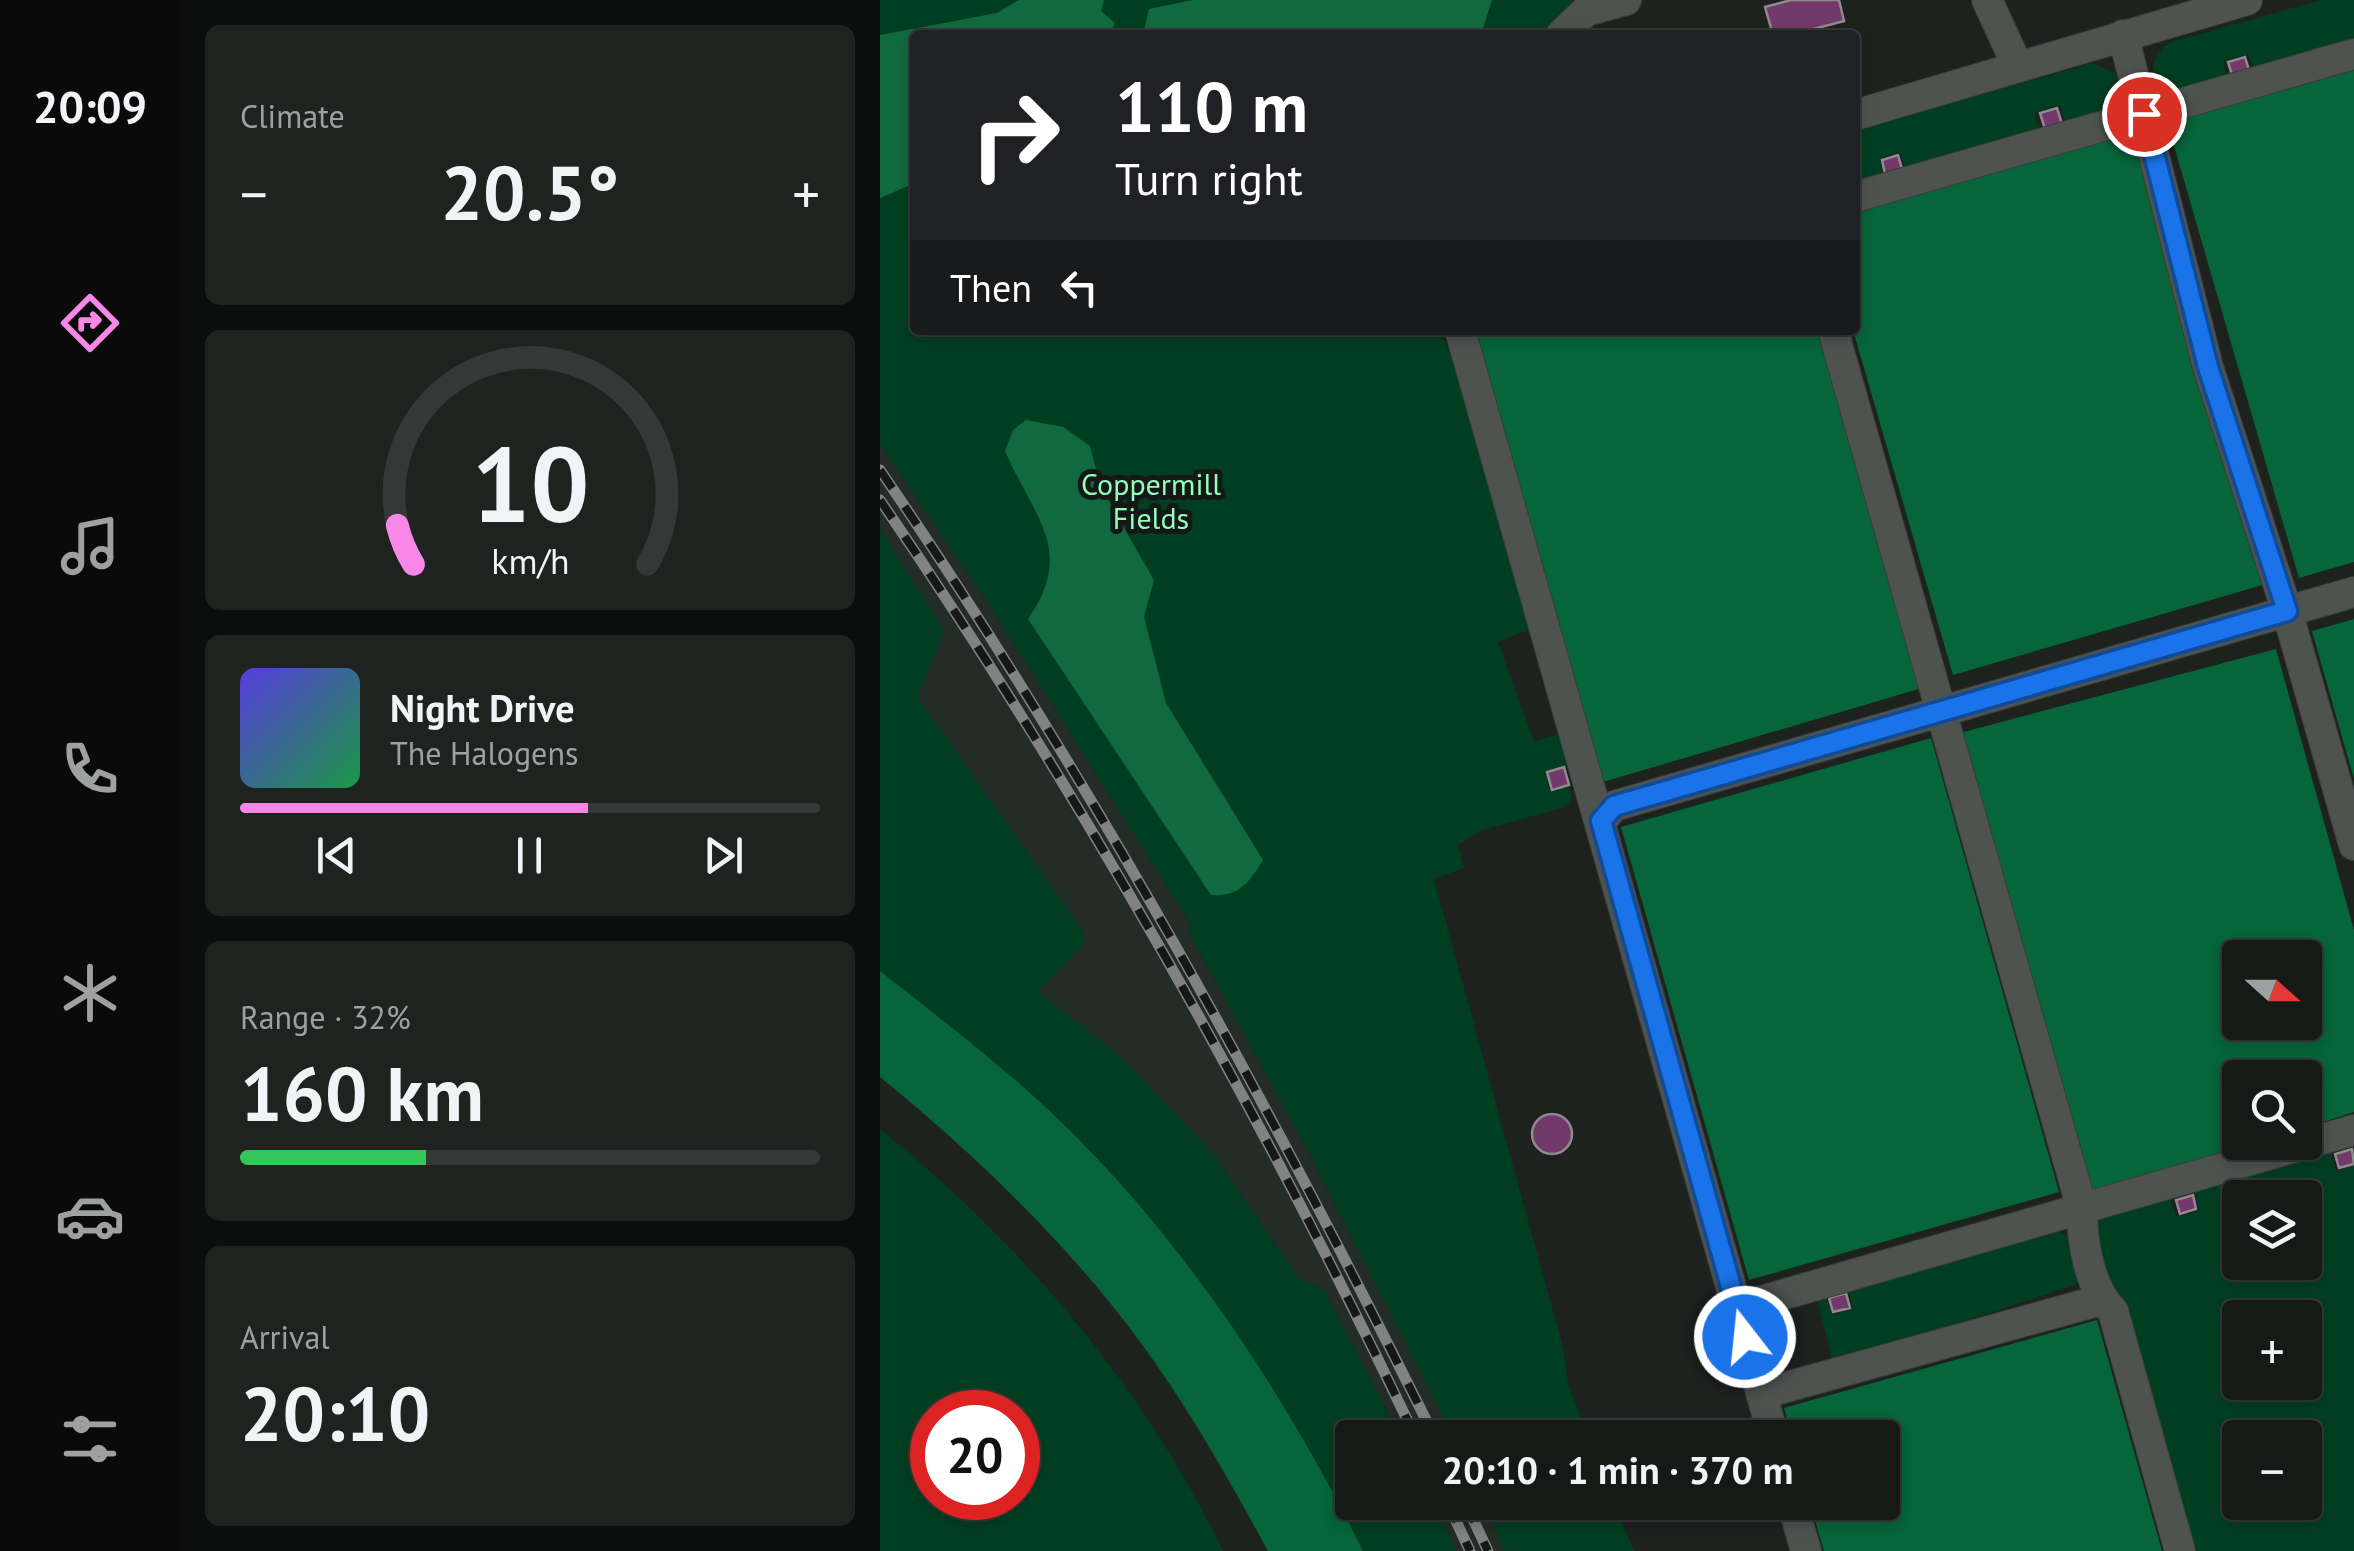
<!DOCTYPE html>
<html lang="en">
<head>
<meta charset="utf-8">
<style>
	body { margin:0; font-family:"PT Sans",sans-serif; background:#1f2320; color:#f1f3f6; height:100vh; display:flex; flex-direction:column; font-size:38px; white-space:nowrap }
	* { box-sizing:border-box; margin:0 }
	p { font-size:32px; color:#9ea1a1 }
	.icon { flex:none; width:55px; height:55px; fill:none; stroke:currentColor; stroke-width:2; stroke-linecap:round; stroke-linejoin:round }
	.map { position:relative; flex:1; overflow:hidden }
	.drawer { display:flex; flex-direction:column; gap:25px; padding:25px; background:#0c0e0d; width:700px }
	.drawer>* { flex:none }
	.banner { position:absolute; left:30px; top:30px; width:950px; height:305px; border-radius:10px; box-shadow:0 5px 15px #0003,0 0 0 2px #353836; background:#202124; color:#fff; overflow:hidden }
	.needle { width:65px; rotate:111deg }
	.fabs { position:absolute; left:1342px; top:940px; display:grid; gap:20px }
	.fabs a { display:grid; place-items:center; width:100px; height:100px; border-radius:10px; background:#161a17; box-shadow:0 5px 15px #0003,0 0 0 2px #353836; font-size:50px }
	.speed { position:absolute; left:30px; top:1390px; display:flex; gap:20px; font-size:50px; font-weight:700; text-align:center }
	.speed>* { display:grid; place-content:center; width:130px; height:130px; border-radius:50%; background:#161a17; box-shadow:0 5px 15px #0003,0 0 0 2px #353836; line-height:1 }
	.speed .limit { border:15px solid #d22; background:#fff; color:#111 }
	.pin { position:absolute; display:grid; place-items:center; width:85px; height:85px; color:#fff; margin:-42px; border:5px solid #fff; border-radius:50%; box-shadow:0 2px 10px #0007 }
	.me { position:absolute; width:110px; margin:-55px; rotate:344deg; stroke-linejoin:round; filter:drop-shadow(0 0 8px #0008) }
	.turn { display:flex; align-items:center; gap:35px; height:210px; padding:0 40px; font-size:45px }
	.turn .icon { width:130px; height:130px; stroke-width:2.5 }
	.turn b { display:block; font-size:70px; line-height:85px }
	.then { display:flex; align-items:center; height:95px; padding:0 40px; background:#0003; gap:20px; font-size:38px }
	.big { font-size:75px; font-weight:600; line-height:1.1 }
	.drawer .widget { flex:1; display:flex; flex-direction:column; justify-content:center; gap:15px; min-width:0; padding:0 35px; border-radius:15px; background:#1f2320 }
	.drawer .dial { align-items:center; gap:0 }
	.dial svg { height:260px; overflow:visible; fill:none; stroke:#353836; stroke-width:7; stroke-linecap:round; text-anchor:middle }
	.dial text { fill:#f1f3f6; stroke:none }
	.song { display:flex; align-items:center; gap:30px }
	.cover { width:120px; height:120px; border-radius:15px; background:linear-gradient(135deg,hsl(250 70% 55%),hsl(140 70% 35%)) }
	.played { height:10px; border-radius:5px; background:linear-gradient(90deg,#f987e8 60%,#353836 60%) }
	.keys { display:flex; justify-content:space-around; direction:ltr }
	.heat { display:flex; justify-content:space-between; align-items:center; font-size:55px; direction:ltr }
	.charge { height:15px; border-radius:8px; background:linear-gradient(90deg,#34c759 32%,#353836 0) }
	.trip { position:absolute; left:455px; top:1420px; width:565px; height:100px; border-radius:10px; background:#161a17; box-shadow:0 5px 15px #0003,0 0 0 2px #353836; font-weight:600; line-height:100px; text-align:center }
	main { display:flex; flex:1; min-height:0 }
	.tabs { display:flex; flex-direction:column; width:180px; justify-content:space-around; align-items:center; background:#090a09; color:#9ea1a1 }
	.tabs .icon { width:70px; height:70px }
	.tabs .selected { color:#f987e8 }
	.tabs b { font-size:45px; color:#f1f3f6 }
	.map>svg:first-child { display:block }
</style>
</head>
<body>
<main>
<nav class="tabs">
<b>20:09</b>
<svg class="icon selected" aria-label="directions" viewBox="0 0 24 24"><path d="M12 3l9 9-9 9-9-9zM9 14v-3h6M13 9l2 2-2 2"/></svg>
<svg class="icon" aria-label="music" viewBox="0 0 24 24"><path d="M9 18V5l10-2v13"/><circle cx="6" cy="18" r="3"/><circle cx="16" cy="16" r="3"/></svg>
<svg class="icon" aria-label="phone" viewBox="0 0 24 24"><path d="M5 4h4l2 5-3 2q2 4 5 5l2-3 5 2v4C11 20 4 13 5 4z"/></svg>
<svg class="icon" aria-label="climate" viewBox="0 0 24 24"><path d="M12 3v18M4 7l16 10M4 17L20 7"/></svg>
<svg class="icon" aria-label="car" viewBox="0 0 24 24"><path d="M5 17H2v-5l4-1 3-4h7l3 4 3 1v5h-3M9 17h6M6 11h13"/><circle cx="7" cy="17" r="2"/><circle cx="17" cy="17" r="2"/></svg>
<svg class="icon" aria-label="filters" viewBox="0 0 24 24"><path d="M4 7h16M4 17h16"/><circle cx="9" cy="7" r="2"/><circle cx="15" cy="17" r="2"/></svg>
</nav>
<section class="drawer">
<div class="widget"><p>Climate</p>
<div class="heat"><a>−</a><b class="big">20.5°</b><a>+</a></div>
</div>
<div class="widget dial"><svg viewBox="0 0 100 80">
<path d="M14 69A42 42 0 1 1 86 69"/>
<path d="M14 69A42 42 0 0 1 9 57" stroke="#f987e8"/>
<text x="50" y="56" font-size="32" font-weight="700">10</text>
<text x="50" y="72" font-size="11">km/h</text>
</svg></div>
<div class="widget">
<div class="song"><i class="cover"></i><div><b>Night Drive</b><p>The Halogens</p></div></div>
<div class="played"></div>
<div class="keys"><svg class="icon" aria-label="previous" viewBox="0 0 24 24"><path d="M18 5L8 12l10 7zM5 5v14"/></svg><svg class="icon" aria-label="pause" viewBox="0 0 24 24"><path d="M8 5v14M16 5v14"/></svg><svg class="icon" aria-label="next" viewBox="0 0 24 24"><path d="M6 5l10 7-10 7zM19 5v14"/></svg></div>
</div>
<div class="widget"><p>Range · 32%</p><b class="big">160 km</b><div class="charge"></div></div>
<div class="widget"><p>Arrival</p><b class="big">20:10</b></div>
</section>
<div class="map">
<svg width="1474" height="1551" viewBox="0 0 1474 1551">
	<rect width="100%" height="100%" fill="#1e221f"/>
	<path fill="#232c26" d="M 0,444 L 114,612 L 310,923 L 309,933 L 428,1151 L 573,1437 L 520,1437 L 445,1291 L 418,1277 L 331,1151 L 242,1058 L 157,990 L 204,943 L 202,930 L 36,696 L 63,631 L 0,529 Z
		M 553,1503 L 603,1503 L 625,1551 L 577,1551 Z"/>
	<path fill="#003e21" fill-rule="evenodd" d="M 0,0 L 555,0 L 543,35 L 35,35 L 35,330 L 561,330 L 616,485 L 652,628 L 618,642 L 654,741 L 680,734 L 689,762 L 672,789 L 689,785 L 692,798 L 686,807 L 599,831 L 578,845 L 584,868 L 554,879 L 684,1351 L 688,1385 L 709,1437 L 573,1437 L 428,1151 L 309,933 L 310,923 L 114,612 L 0,444 Z
		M 612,0 L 707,0 L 663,35 L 601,35 Z
		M 1441,0 L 1474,0 L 1474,45 L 1374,73 L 1368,54 L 1343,61 L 1348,81 L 1280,94 C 1269,71 1270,61 1288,43 Z
		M 1213,63 L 1236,74 L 1242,99 L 1231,117 L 1187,129 L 1180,105 L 1155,112 L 1161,136 L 1027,175 L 1020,151 L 999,158 L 1005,181 L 975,190 L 975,131 Z
		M 0,529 L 64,631 L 37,697 L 202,930 L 204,943 L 158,991 L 242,1058 L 331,1151 L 418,1277 L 445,1291 L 520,1437 L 472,1438 L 472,1502 L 553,1503 L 577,1551 L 483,1551 C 399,1382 290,1218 148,1091 C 100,1049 50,1010 0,971 Z
		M 0,1129 C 144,1246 262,1384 343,1551 L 0,1551 ZM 52,1412 L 138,1412 L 138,1498 L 52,1498 Z
		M 1450,1149 L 1456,1171 L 1474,1166 L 1474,1551 L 1307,1551 L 1219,1259 L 1213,1219 L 1289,1194 L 1296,1217 L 1320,1211 L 1313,1187 ZM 1360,1198 L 1425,1198 L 1425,1262 L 1360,1262 ZM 1360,1318 L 1425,1318 L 1425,1382 L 1360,1382 ZM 1360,1438 L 1425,1438 L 1425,1502 L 1360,1502 Z
		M 1175,1230 L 1190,1239 L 1200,1272 L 1196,1285 L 953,1363 L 937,1299 L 946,1296 L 952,1315 L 973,1309 L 968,1289 Z
		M 603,1503 L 734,1503 L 754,1551 L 625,1551 Z"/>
	<path fill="#116a3f" d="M 139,0 L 224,0 L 221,11 L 235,23 L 230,35 L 35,35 L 35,183 L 0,198 L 0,35 L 117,13 Z
		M 313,0 L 612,0 L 601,35 L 263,35 L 269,9 Z
		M 146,420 L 183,427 L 210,446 L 221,488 L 274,580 L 264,617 L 286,703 L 383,860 C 369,882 360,897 331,895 L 148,619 C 196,550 154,518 125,451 L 133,430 Z"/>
	<path fill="#06653a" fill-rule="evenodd" d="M 1474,64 L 1474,562 L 1419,578 L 1286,118 Z
		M 1255,127 L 1386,584 L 1073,675 L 973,330 L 975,209 Z
		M 591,330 L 937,330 L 1042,688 L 723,782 Z
		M 1474,619 L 1474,779 L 1432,631 Z
		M 1396,649 L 1474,930 L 1474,1112 L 1425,1128 L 1425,1078 L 1360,1078 L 1360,1142 L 1378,1143 L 1208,1196 L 1076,734 ZM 1360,958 L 1425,958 L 1425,1022 L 1360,1022 Z
		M 1051,738 L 1179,1192 L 869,1280 L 741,827 Z
		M 0,971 C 50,1010 100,1049 148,1091 C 290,1218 399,1382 483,1551 L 388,1551 C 360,1500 332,1449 300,1400 C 222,1277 112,1168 0,1077 Z
		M 1217,1320 L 1282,1551 L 944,1551 L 930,1503 L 1002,1502 L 1002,1438 L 912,1437 L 904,1408 Z"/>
	<path fill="#73396b" stroke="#908b8f" stroke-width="2.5" d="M 911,0 L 959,0 L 964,21 L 911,35 L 893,35 L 885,7 Z
		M 1365,57 L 1369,70 L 1352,75 L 1348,62 Z
		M 1177,108 L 1182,124 L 1165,129 L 1160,113 Z
		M 1018,155 L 1022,169 L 1005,174 L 1002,160 Z
		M 684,767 L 689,785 L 672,790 L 667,772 Z
		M652 1134a20 20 0 1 1 40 0a20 20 0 1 1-40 0Z
		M 1472,1149 L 1474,1164 L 1459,1168 L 1455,1154 Z
		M 1313,1195 L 1316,1209 L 1300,1214 L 1296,1200 Z
		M 966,1293 L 970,1308 L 953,1312 L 949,1298 Z"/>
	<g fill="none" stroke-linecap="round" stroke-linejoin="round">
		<g stroke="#393c3a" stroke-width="32">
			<path id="minor" d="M 1107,0 L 1138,67
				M 681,35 L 706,11 L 746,0
				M 1243,35 L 1328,367 L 1407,611 L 1474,845
				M 975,115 L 1367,0
				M 975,197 L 1474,54
				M 580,330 L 857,1308
				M 953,330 L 1202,1209 C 1202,1241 1209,1288 1233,1311 L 1300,1551
				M 721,821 L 734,806 L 1474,592
				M 881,1394 L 1221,1300
				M 894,1438 L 857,1308 L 1474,1130
				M 912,1502 L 926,1551"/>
		</g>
		<use href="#minor" stroke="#4f5350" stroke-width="30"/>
		<g stroke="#808381" stroke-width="11">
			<path id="rail" d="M 0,470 C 211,778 389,1103 555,1438
				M 0,500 C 203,797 381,1112 536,1438
				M 567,1502 L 590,1551
				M 585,1502 L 608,1551"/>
		</g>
		<use href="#rail" stroke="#151816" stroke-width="8" stroke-dasharray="22" stroke-linecap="butt"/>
	</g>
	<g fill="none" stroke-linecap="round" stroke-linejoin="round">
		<g stroke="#114b97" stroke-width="25">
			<path id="route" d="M 865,1337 L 721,821 L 734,806 L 1407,611 L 1328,367 L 1264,114"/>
		</g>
		<use href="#route" stroke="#1a73e8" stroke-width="18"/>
	</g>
	<g text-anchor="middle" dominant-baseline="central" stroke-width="10" stroke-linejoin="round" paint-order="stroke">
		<g font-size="30" fill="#92ffbd" stroke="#151816">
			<text x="271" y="483">Coppermill<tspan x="271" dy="34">Fields</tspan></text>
		</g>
	</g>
</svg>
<div class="fabs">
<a><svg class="needle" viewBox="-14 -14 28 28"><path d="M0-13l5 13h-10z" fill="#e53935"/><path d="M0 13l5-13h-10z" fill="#9ea1a1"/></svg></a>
<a><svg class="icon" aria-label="search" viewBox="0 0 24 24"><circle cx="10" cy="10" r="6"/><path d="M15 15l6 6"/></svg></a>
<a><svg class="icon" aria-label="layers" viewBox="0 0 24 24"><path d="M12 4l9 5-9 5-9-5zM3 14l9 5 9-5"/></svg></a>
<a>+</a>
<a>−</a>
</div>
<div class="speed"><div class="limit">20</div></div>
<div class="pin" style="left:1264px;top:114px;background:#d93025"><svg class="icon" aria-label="arrive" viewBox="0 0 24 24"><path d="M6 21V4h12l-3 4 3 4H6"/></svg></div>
<svg class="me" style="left:865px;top:1337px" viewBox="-20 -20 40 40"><circle r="17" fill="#1a73e8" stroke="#fff" stroke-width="3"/><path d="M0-11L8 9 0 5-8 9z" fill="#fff"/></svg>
<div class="trip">20:10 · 1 min · 370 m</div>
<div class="banner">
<div class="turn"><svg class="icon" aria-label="right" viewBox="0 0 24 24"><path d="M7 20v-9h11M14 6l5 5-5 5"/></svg><div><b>110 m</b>Turn right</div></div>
<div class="then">Then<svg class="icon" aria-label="left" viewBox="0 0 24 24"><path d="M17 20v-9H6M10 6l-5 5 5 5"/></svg></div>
</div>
</div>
</main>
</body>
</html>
